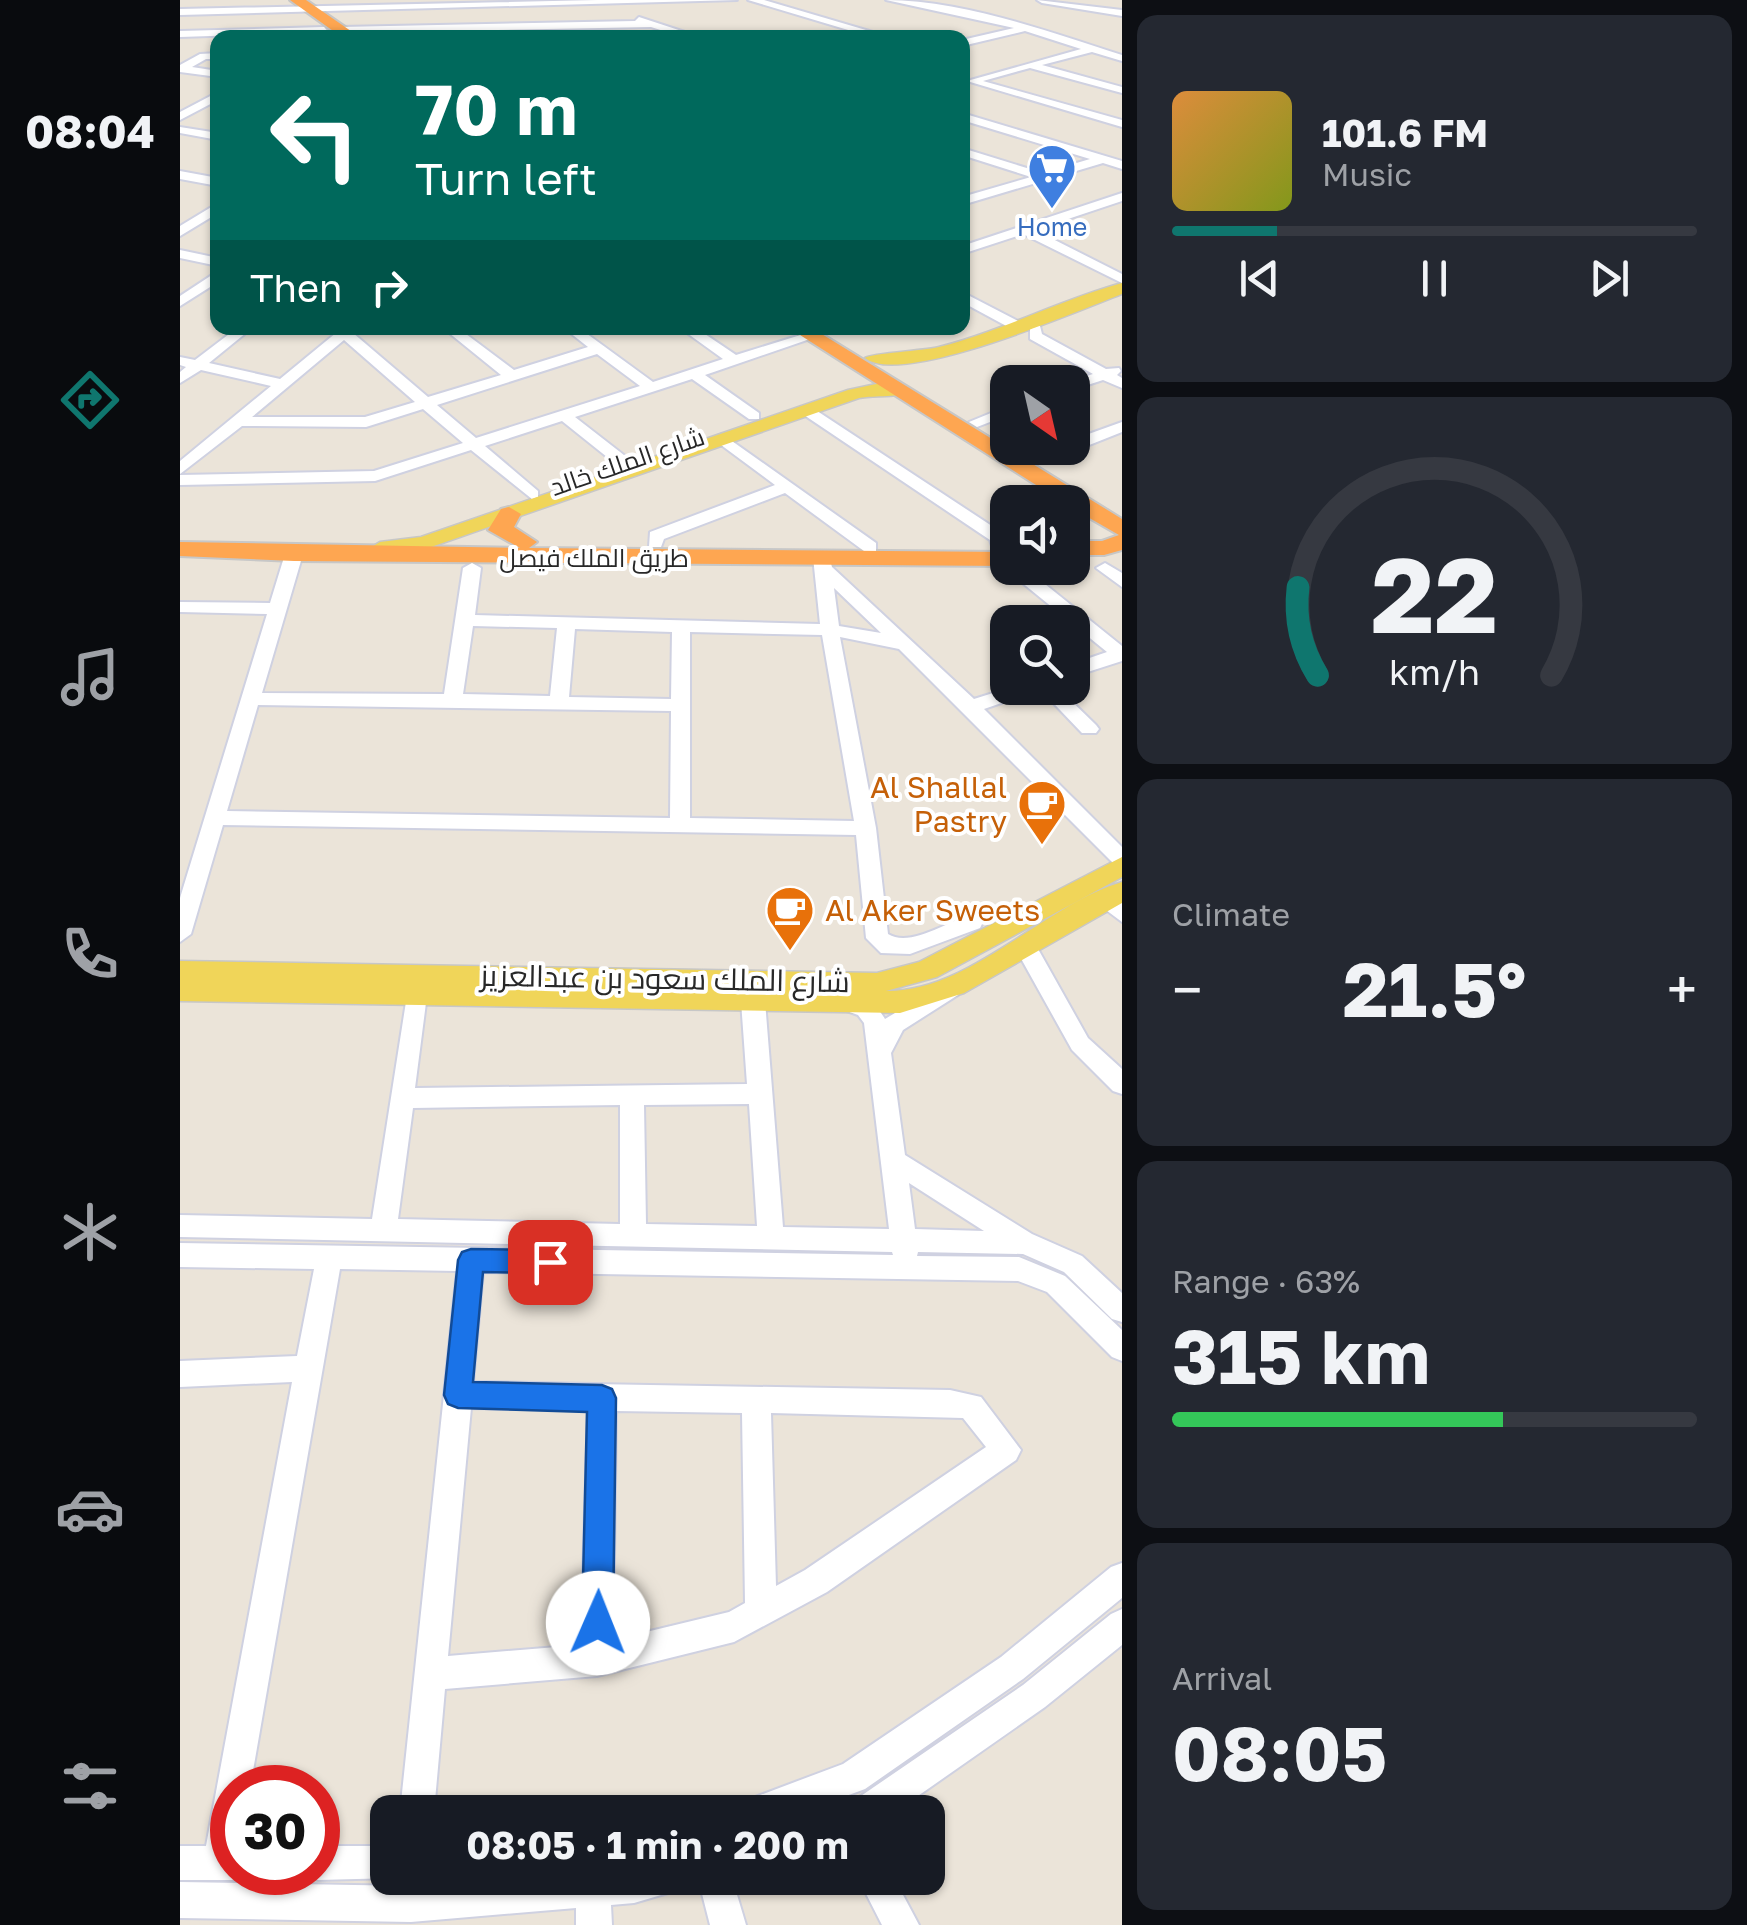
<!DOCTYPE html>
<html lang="en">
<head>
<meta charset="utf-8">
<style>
	body { margin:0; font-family:"Golos Text",Cairo,sans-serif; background:#242831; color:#f1f3f6; height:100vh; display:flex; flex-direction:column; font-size:38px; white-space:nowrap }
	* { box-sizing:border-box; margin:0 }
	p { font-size:32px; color:#9ea1a6 }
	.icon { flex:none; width:55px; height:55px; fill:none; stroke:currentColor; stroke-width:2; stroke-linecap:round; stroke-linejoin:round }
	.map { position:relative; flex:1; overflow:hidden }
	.details { display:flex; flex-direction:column; gap:15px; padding:15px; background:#0d0f14; width:625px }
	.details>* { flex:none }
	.top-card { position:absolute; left:30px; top:30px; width:760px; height:305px; border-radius:20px; box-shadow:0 2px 8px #0004; background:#00695c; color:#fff; overflow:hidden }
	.needle { width:65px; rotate:146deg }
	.tools { position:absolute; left:810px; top:365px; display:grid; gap:20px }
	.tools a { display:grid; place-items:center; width:100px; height:100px; border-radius:20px; background:#171b24; box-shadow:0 2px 8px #0004; font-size:50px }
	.speed { position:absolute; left:30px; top:1765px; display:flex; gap:20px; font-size:50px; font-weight:700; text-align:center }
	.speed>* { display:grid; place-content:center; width:130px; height:130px; border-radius:50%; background:#171b24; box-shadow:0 2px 8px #0004; line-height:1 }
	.speed .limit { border:15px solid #d22; background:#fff; color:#111 }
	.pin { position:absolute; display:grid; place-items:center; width:85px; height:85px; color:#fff; margin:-42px; border-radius:20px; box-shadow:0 5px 15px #0006 }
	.me { position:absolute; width:110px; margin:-55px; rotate:1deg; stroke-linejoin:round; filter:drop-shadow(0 0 8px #0008) }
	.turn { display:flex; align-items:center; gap:35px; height:210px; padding:0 40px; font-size:45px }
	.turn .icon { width:130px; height:130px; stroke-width:2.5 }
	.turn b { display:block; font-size:70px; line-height:85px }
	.then { display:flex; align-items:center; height:95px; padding:0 40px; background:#0003; gap:20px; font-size:38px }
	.big { font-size:75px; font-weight:700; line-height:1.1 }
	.details .card { flex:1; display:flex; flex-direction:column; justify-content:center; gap:15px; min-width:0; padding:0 35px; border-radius:20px; background:#242831 }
	.details .dial { align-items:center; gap:0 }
	.dial svg { height:260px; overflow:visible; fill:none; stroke:#363941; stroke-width:7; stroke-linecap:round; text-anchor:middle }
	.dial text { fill:#f1f3f6; stroke:none }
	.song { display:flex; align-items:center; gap:30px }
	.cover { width:120px; height:120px; border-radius:15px; background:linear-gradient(135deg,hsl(30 70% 55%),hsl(70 70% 35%)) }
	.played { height:10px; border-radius:5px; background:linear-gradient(90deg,#0f766e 20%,#363941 20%) }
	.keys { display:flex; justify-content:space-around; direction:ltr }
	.heat { display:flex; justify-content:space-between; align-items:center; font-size:55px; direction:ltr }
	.charge { height:15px; border-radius:8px; background:linear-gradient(90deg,#34c759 63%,#363941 0) }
	.trip { position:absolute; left:190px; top:1795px; width:575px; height:100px; border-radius:20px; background:#171b24; box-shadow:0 2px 8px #0004; font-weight:700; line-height:100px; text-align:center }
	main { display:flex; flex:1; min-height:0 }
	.dock { display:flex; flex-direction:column; width:180px; justify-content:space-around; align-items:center; background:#090b0e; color:#9ea1a6 }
	.dock .icon { width:70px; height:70px }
	.dock .on { color:#0f766e }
	.dock b { font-size:45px; color:#f1f3f6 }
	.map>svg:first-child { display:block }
</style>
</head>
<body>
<main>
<nav class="dock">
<b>08:04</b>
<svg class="icon on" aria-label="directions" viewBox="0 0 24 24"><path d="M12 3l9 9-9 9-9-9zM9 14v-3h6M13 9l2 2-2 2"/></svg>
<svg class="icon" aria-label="music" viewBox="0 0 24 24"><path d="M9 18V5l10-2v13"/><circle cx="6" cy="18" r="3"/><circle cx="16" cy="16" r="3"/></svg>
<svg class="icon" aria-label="phone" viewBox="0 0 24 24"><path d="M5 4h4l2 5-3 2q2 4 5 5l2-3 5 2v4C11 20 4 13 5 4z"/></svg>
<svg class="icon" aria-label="climate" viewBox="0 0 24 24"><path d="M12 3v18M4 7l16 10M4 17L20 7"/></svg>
<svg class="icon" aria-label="car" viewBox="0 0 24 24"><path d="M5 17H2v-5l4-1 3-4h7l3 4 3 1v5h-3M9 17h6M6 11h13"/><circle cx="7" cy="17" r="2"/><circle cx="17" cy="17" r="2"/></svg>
<svg class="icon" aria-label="filters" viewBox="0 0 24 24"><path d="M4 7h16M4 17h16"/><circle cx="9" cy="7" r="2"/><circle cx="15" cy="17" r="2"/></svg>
</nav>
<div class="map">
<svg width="942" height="1925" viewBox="0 0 942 1925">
	<rect width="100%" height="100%" fill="#ebe4d9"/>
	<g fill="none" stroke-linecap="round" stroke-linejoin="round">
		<g stroke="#cfd1e1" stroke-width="4">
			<path id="minor" d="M 418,0 L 557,0 L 0,15 L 0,9 Z
				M 568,0 L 584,0 L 713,38 L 695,38 Z
				M 706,0 C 783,0 869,32 942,55 L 942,61 L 912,52 L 862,65 L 942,87 L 942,93 L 850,68 L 803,81 L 942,120 L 942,127 L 787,81 L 901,49 L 845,31 L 782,46 L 782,40 L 834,28 Z
				M 857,0 L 942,10 L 942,16 L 862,3 Z
				M 459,17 L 523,38 L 506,38 L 471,27 L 161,33 L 156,30 L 161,27 L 455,21 Z
				M 144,27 L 148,32 L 0,37 L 0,31 Z
				M 38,53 L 38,59 L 26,59 L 12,67 L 38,71 L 38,77 L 0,72 L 0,65 L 20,54 Z
				M 38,92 L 38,100 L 0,120 L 0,112 Z
				M 782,113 L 942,161 L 942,169 L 923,163 L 782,205 L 782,197 L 851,177 L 782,155 L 782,148 L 863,173 L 910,159 L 782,120 Z
				M 0,127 L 38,133 L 38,140 L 0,133 Z
				M 0,171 L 38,178 L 38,186 L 0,179 Z
				M 942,193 L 942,201 L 855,230 L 942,274 L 942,283 L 843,234 L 782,254 L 782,246 Z
				M 38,203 L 38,213 L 0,236 L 0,226 Z
				M 0,250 L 38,258 L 38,266 L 0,258 Z
				M 38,271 L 38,282 L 0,306 L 0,296 Z
				M 782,292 L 840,322 L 842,325 L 830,328 L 782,302 Z
				M 850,326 L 860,326 L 862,334 L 926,369 L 939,368 L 941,371 L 937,375 L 942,378 L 942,388 L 923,380 L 892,390 L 892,382 L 888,382 L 913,374 L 850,339 Z
				M 57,328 L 72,328 L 29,363 L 100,379 L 162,328 L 177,328 L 173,333 L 248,397 L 321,375 L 263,328 L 278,328 L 334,370 L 408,347 L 384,328 L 399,328 L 473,382 L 543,359 L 500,328 L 516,328 L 556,355 L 643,328 L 656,330 L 525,375 L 579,413 L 579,419 L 569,419 L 512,379 L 395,417 L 449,459 L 449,465 L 437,465 L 382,421 L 305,446 L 358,491 L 358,497 L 352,499 L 291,450 L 195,481 L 0,485 L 0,475 L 194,471 L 283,443 L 243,409 L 186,427 L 62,426 L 0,474 L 0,461 L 91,386 L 21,370 L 0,383 L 0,372 L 6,367 L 0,365 L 0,357 L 15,360 ZM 164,340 L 235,402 L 185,417 L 72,417 ZM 417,354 L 460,386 L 296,438 L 257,405 Z
				M 828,406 L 828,415 L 797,427 L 789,422 Z
				M 621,407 L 631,407 L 824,534 L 826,552 L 814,552 L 810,540 L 621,413 Z
				M 942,422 L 942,432 L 864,463 L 850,460 L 876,448 L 892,448 L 892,440 Z
				M 542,434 L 696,543 L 696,551 L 684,551 L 605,493 L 484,539 L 481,547 L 469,547 L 470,532 L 595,485 L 537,442 L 537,436 Z
				M 114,549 L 123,554 L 82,693 L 264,694 L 283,568 L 292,563 L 301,568 L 295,615 L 640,624 L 633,557 L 636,553 L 648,553 L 652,567 L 794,699 L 829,688 L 855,688 L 853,692 L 804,709 L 942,847 L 942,867 L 935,865 L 719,649 L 660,637 L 696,828 L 708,934 C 730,948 769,921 792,914 L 800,916 L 803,922 L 800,928 L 730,954 L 701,953 L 686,938 L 676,835 L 43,825 L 11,934 L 0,942 L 0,898 L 87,614 L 0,612 L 0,602 L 90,603 L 105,554 ZM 654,588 L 701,633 L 659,626 ZM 293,626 L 377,628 L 370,696 L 283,694 ZM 395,629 L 492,632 L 491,699 L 389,697 ZM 510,632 L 642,635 L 674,821 L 510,818 ZM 78,705 L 491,711 L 490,818 L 47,811 Z
				M 925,563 L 942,573 L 942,587 L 916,568 Z
				M 828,566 L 845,568 L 942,646 L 942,661 L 892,677 L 892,664 L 927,652 L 829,572 Z
				M 859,688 L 878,688 L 916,725 L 919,729 L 916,733 L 902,733 Z
				M 925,893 L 942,903 L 942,922 L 914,901 Z
				M 845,938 L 853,940 L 908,1038 L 942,1069 L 942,1094 L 933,1091 L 892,1050 L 834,946 Z
				M 770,980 L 778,983 L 781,989 L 778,995 L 723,1030 L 711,1053 L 725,1155 L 852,1234 L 902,1256 L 942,1293 L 942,1322 L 932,1319 L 884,1272 L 843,1254 L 738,1252 L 737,1256 L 839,1257 L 885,1276 L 942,1330 L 942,1361 L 932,1357 L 867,1292 L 838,1281 L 303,1272 L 293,1382 L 770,1390 L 801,1397 L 841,1450 L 836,1460 L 647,1592 L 554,1642 L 417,1676 L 265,1689 L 254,1812 L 220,1812 L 277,1271 L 160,1269 L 70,1788 L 52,1788 L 52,1872 L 65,1872 L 52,1880 L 0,1880 L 0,1846 L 26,1846 L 112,1382 L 0,1387 L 0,1361 L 117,1356 L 134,1269 L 0,1267 L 0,1243 L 713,1255 L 712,1252 L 0,1237 L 0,1215 L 192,1219 L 228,989 L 244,989 L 247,995 L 235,1088 L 567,1084 L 561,1001 L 565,995 L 581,995 L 585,1001 L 603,1227 L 709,1229 L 684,1023 L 678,1015 L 661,1009 L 657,1003 L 661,997 C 680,991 696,1003 705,1019 ZM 569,1104 L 577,1226 L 466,1224 L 464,1105 ZM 440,1105 L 440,1224 L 218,1219 L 233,1108 ZM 729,1183 L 804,1231 L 735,1229 ZM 291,1408 L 408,1410 L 401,1645 L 268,1656 ZM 436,1411 L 562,1413 L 565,1603 L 549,1612 L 433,1640 ZM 591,1413 L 783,1418 L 806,1447 L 625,1570 L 596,1586 Z
				M 942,1563 L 942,1598 L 843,1679 L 685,1789 L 623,1812 L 562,1812 L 567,1800 L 663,1764 L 821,1657 L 931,1567 Z
				M 942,1609 L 942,1645 L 865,1707 L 715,1812 L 670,1812 L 675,1800 L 843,1685 L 931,1614 Z
				M 138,1846 L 208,1846 L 208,1878 L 215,1878 L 138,1880 L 126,1875 L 125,1872 L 138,1872 Z
				M 343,1878 L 503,1878 L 498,1890 L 454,1903 L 431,1905 L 432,1925 L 396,1925 L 396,1908 L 231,1922 L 0,1918 L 0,1882 L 231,1886 Z
				M 518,1878 L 552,1878 L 566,1925 L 530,1925 Z
				M 678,1878 L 714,1878 L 739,1925 L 702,1925 Z"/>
		</g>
		<g stroke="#c7c7c7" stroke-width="3">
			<path id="major" d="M 942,283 L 942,294 C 897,311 722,387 685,358 C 692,353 743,351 759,347 C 822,331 880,300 942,283 Z
				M 701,383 L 731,391 C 722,398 694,395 679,398 L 251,547 L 200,554 L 190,548 L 200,542 L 241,537 L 668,390 Z
				M 942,857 L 942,877 L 757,977 L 706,991 C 790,992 864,905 942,882 L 942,903 L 784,993 L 720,1013 L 0,1001 L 0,961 L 697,973 L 739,962 Z"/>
		</g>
		<g stroke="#c7c7c7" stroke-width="4">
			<path id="highway" d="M 110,0 L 126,0 L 181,38 L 163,38 Z
				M 609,328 L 632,328 L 942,519 L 942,550 L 924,555 L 892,555 L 892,541 L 922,541 L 939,535 L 892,508 L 892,502 L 883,502 Z
				M 329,507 L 341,514 L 334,527 L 357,542 L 349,548 L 828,552 L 828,566 L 114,561 L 0,556 L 0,542 L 340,548 L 308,530 L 321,509 Z"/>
		</g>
		<use href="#minor" fill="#fff" fill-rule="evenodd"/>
		<use href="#major" fill="#f0d559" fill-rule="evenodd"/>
		<use href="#highway" fill="#fea651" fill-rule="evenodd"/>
	</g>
	<path fill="#1a73e8" stroke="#114b97" stroke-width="2.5" d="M 291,1249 L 370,1250 L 380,1253 L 384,1262 L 380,1270 L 370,1273 L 303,1272 L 293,1382 L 422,1385 L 432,1389 L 436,1398 L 433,1623 L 429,1634 L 418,1639 L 406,1634 L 402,1623 L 407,1412 L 278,1408 L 268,1404 L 264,1395 L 278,1260 L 282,1252 Z"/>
	<defs>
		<g id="supermarket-pin" transform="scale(2.5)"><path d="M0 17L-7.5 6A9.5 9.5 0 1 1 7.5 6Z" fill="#3f7fe0" stroke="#fff"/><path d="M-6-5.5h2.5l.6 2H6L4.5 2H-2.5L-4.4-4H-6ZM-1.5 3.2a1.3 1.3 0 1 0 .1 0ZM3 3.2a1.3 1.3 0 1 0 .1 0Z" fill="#fff"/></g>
		<g id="cafe-pin" transform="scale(2.5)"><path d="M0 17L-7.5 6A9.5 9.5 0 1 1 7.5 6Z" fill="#e8710a" stroke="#fff"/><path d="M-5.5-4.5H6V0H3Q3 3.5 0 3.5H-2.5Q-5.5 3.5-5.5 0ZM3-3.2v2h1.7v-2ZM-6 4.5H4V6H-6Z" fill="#fff"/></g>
	</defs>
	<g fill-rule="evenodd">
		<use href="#supermarket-pin" x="872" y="168"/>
		<use href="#cafe-pin" x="862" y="804"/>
		<use href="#cafe-pin" x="610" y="910"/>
	</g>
	<g text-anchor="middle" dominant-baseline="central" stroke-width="8" stroke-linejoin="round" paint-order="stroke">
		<g font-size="25" fill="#366cbe" stroke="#fff">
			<text x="872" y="226">Home</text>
		</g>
		<g font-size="25" fill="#282828" stroke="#fff">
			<text transform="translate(447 461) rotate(-19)">شارع الملك خالد</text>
			<text x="414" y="557">طريق الملك فيصل</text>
		</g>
		<g font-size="30" fill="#c56008" stroke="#fff" text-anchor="end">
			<text x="827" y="787">Al Shallal<tspan x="827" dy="34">Pastry</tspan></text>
			<text x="645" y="910" text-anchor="start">Al Aker Sweets</text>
		</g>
		<g font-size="30" fill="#282828" stroke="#fff">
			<text transform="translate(485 978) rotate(1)">شارع الملك سعود بن عبدالعزيز</text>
		</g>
	</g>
</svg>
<div class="tools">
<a><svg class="needle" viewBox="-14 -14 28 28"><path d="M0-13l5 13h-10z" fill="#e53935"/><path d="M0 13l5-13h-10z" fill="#9ea1a6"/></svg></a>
<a><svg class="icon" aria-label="sound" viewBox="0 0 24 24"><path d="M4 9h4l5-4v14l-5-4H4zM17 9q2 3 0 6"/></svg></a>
<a><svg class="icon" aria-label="search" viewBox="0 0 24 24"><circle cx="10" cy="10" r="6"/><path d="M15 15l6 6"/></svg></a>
</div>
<div class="speed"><div class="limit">30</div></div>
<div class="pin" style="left:370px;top:1262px;background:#d93025"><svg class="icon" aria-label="arrive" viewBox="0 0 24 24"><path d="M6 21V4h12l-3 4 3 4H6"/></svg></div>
<svg class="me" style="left:418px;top:1623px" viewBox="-20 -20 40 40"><circle r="19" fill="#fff"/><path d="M0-13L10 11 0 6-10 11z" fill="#1a73e8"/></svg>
<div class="trip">08:05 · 1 min · 200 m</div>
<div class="top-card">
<div class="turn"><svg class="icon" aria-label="left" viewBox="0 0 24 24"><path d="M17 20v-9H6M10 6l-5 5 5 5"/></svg><div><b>70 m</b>Turn left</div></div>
<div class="then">Then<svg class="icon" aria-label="right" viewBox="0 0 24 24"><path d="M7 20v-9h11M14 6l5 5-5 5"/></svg></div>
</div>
</div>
<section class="details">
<div class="card">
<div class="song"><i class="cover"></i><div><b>101.6 FM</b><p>Music</p></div></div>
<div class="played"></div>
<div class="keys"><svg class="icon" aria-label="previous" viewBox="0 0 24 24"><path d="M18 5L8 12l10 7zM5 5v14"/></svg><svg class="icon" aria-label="pause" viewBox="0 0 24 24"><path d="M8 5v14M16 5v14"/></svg><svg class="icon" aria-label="next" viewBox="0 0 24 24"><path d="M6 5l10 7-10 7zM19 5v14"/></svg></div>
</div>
<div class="card dial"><svg viewBox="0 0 100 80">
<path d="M14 69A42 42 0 1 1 86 69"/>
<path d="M14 69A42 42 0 0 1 8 42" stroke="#0f766e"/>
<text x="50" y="56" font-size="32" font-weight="700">22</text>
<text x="50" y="72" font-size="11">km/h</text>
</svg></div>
<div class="card"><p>Climate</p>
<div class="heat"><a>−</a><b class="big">21.5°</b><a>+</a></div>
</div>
<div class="card"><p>Range · 63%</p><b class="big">315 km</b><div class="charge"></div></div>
<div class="card"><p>Arrival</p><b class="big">08:05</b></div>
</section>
</main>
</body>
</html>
